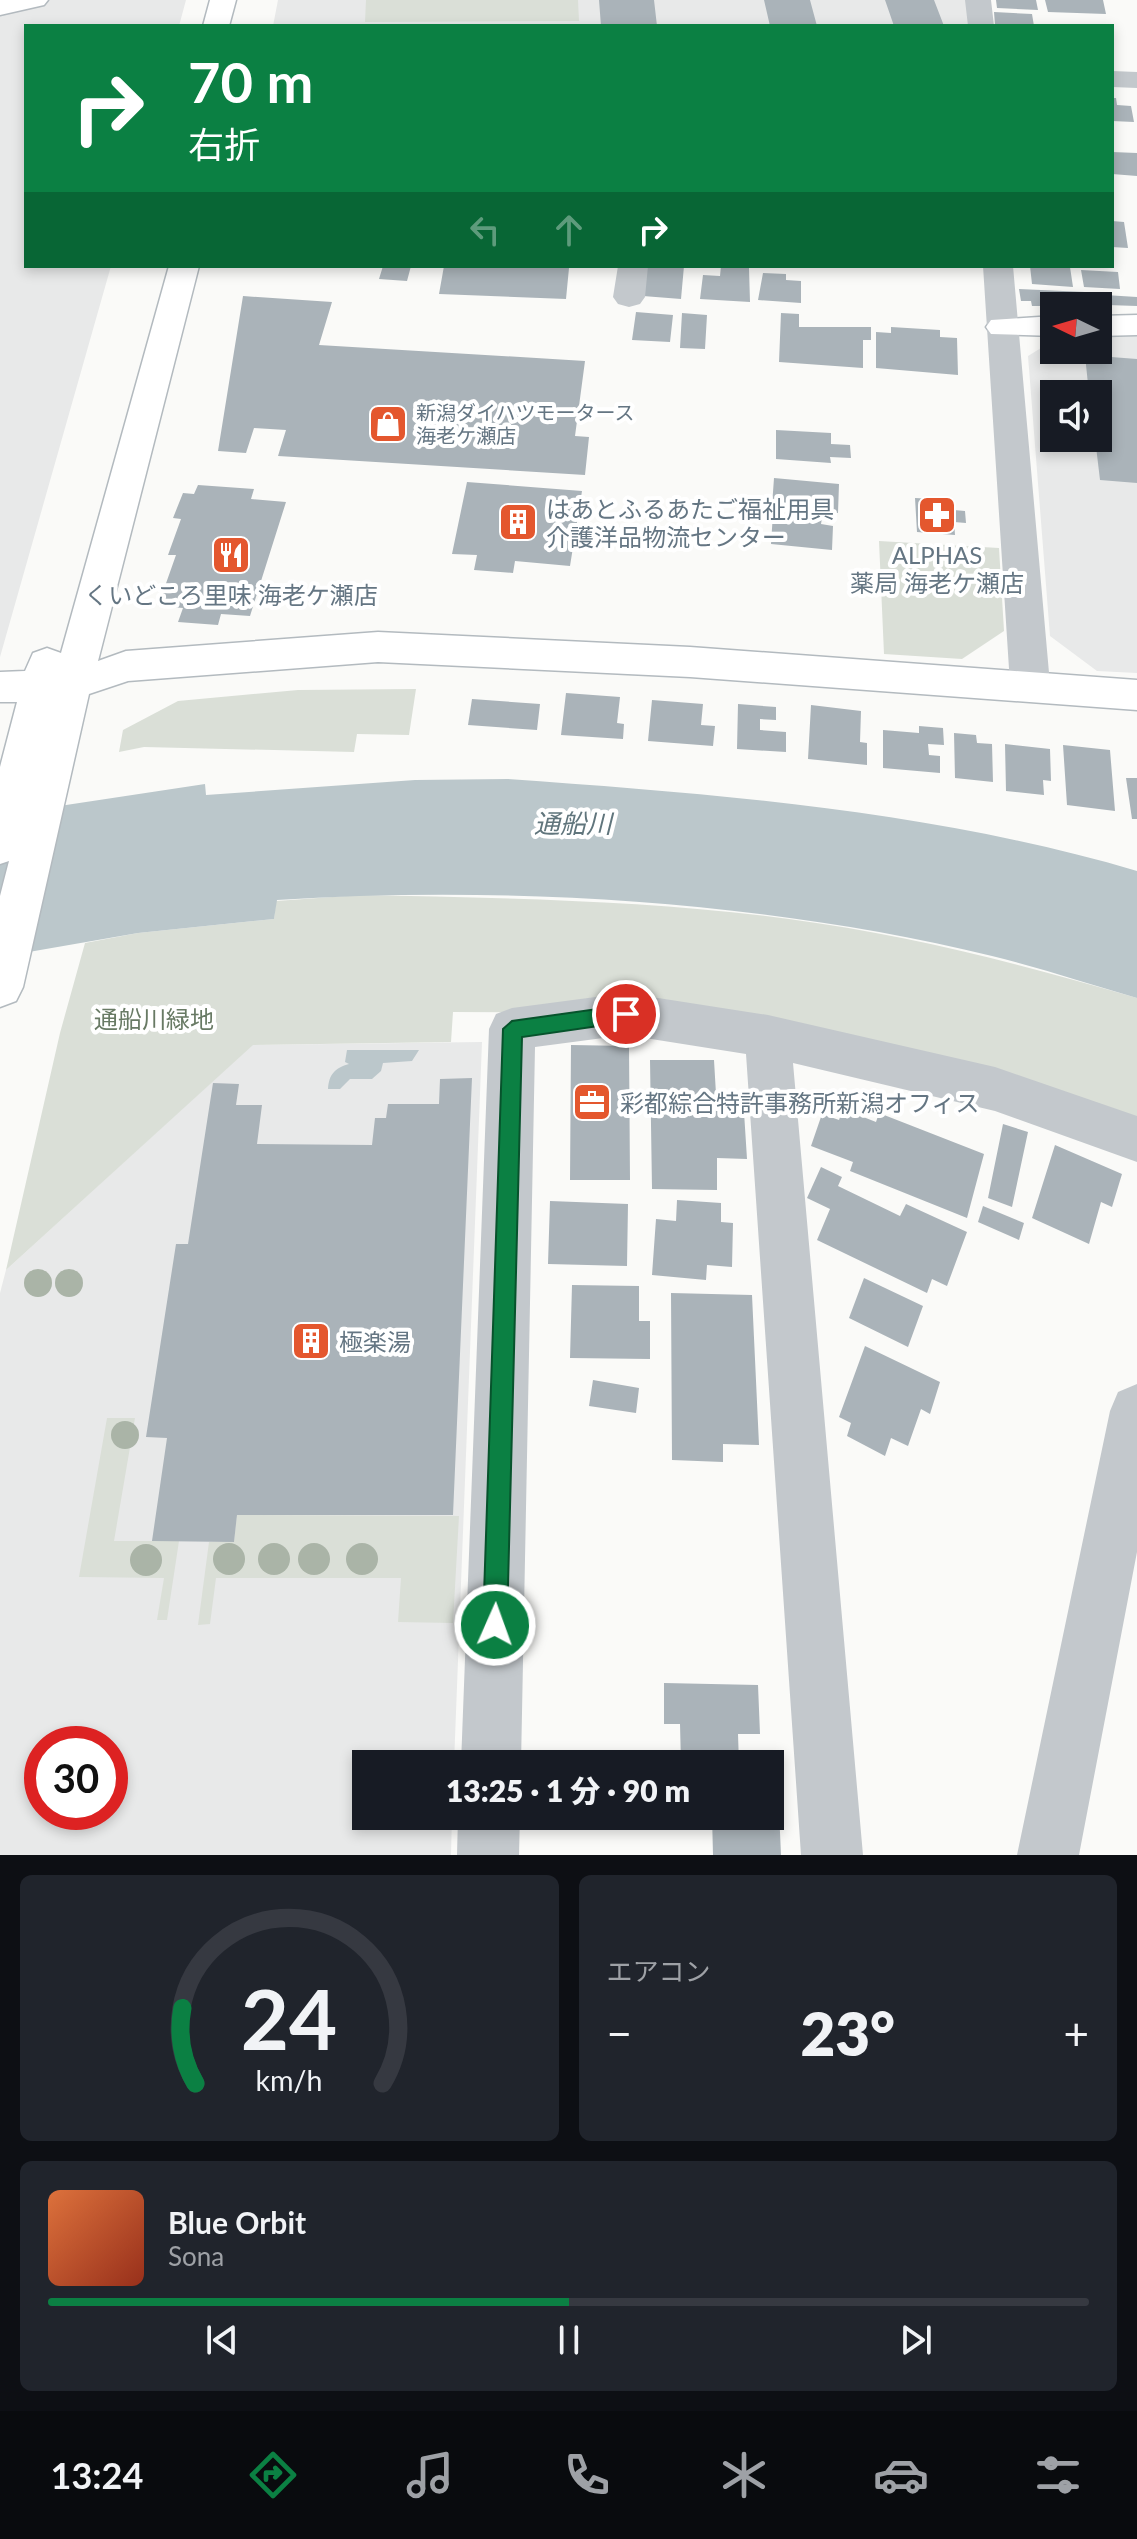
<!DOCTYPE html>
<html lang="ja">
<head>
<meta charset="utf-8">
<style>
	body { margin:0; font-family:Lato,"Noto Sans JP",sans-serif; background:#20242c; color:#f1f3f6; height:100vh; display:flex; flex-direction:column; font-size:30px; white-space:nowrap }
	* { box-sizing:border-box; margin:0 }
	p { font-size:26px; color:#9ea1a6 }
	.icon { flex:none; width:44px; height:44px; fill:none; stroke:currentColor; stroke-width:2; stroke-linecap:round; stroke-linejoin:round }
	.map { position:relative; height:1855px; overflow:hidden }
	.drawer { display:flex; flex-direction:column; gap:20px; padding:20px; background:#0d0f14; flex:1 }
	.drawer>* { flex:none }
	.guide { position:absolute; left:24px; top:24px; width:1090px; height:244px; border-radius:0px; box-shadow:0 4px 12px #0003; background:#0b8043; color:#fff; overflow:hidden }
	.needle { width:52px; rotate:275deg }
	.controls { position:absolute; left:1040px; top:292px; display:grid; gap:16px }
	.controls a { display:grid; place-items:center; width:72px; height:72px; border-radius:0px; background:#171b24; box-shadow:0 4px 12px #0003; font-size:40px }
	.speed { position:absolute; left:24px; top:1726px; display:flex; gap:16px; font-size:40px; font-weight:700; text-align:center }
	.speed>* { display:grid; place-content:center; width:104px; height:104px; border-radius:50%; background:#171b24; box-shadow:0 4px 12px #0003; line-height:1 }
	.speed .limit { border:12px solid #d22; background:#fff; color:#111 }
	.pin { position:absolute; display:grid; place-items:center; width:68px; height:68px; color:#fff; margin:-34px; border:4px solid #fff; border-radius:50%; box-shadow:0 2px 8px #0007 }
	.me { position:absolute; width:88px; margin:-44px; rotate:2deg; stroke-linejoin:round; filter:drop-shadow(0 0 6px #0008) }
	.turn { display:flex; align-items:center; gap:28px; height:168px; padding:0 32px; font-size:36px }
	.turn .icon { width:104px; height:104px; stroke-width:2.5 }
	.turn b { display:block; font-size:56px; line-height:68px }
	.lanes { display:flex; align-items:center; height:76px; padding:0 32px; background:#0003; justify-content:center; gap:40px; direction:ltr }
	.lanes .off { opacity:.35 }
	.big { font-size:60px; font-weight:800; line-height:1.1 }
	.drawer .card { flex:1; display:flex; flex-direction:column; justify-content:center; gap:12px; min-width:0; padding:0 28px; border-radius:12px; background:#20242c }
	.drawer .dial { align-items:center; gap:0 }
	.dial svg { height:208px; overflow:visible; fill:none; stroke:#363941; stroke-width:7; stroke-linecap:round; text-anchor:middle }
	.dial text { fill:#f1f3f6; stroke:none }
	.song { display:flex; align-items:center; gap:24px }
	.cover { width:96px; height:96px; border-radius:12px; background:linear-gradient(135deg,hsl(20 70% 55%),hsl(10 70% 35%)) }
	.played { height:8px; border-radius:4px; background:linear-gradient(90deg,#0b8043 50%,#363941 50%) }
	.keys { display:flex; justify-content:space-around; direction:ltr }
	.heat { display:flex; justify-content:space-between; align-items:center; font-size:44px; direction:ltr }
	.drawer .tiles { flex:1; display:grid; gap:20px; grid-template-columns:1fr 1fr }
	.card:last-child { grid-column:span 2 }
	.trip { position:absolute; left:352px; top:1750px; width:432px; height:80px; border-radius:0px; background:#171b24; box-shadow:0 4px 12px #0003; font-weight:800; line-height:80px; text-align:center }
	.menu { display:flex; height:128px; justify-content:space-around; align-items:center; background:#090b0e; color:#9ea1a6 }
	.menu .icon { width:56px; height:56px }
	.menu .on { color:#0b8043 }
	.menu b { font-size:36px; color:#f1f3f6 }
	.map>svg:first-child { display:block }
</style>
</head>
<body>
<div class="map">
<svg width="1137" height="1855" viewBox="0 0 1137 1855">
	<rect width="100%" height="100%" fill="#fafaf8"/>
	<path fill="#e8e9e9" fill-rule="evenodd" d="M 0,0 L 186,0 L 179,26 L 26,26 L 26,266 L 111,266 L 0,657 Z
		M 278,0 L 970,0 L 973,26 L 273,26 Z
		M 1098,334 L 1137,334 L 1137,673 L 1097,671 L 1050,636 L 1028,356 L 1054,340 L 1054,350 L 1098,350 ZM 1054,394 L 1098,394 L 1098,438 L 1054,438 Z
		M 482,1042 L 454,1764 L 366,1764 L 366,1816 L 452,1816 L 451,1855 L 0,1855 L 0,1293 L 6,1270 L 252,1045 ZM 42,1744 L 110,1744 L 110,1812 L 42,1812 Z"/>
	<path fill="#dadfd7" d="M 366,0 L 578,0 L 579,21 L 365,22 Z
		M 879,541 L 999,548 L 1004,631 L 962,659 L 884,654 Z
		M 416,689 L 409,735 L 357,734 L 354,752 L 144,747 L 119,752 L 123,730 L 178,701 L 298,690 Z
		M 360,895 C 504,898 647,900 789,919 C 908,935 1022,964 1137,998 L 1137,1139 L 626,1013 L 453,1012 L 451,1042 L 253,1045 L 6,1270 L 60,1033 L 85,943 L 138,933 L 274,919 L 276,901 Z
		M 107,1418 L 135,1418 L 114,1541 L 179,1541 L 167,1620 L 157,1620 L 164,1578 L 79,1577 Z
		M 237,1515 L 459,1516 L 453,1623 L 398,1622 L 401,1578 L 216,1578 L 210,1624 L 198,1625 L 209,1542 L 234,1541 Z"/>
	<path fill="#bbc7cb" d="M 508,779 C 719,794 933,811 1137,871 L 1137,998 C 1089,984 1041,968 992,956 C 768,901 506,885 277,900 L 274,919 L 138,933 L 0,957 L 0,815 L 205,784 L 206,795 L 415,780 Z
		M 347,1050 L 419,1050 L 412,1061 L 383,1063 L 381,1071 L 372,1079 L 350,1079 L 340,1089 L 328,1089 C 329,1074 335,1068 349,1064 L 345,1062 Z"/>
	<path fill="#aab3b9" d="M 599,0 L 654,0 L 657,26 L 601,26 Z
		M 764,0 L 810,0 L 817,26 L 770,26 Z
		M 885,0 L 934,0 L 944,26 L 894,26 Z
		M 996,0 L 1036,0 L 1038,10 L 997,8 Z
		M 1045,0 L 1103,0 L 1106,14 L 1048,12 Z
		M 994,12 L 1032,14 L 1034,26 L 995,25 Z
		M 1112,98 L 1116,98 L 1117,105 L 1131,106 L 1134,122 L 1112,121 Z
		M 1112,152 L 1137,153 L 1137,176 L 1112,174 Z
		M 1112,221 L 1124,222 L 1128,248 L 1112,247 Z
		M 383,266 L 411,266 L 407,281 L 379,279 Z
		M 444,266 L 569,268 L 566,299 L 439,294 Z
		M 646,266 L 684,266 L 681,299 L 643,296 Z
		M 721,266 L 749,268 L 750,302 L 700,299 L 703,275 L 720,276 Z
		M 1030,266 L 1070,267 L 1073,287 L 1032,284 Z
		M 1081,270 L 1118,272 L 1120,289 L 1084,287 Z
		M 763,273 L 786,274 L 786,280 L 801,281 L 801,303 L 758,300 Z
		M 1019,289 L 1085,292 L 1089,306 L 1032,306 L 1031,301 L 1021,301 Z
		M 1105,295 L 1137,297 L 1137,306 L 1107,305 Z
		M 243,296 L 332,302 L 319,345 L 585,361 L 575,436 L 589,437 L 585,475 L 278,456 L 286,430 L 254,428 L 246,453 L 218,451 Z
		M 636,312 L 673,315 L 670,342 L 632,340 Z
		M 682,313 L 707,315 L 705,349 L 680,348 Z
		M 781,313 L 799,314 L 799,327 L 871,327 L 871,340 L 863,340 L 863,368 L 779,362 Z
		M 891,327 L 940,330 L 940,337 L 957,338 L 958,375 L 876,368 L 876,332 L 891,333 Z
		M 1085,355 L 1137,359 L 1137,483 L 1100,480 L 1095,438 L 1098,438 L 1098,394 L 1089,394 Z
		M 776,430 L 831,433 L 831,444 L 850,445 L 851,458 L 830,457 L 831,463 L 776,459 Z
		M 774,478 L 839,484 L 838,513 L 772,506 Z
		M 467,482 L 582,491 L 570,566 L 515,561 L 513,573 L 474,570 L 477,555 L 452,554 Z
		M 198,485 L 254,489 L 251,499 L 286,502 L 250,616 L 221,614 L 218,625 L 178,622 L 183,608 L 158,606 L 176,555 L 168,555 L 181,519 L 173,518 L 183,493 L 194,494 Z
		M 915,498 L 953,500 L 954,510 L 965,511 L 966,523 L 954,522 L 955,535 L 917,532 Z
		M 773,513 L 822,518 L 821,524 L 833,526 L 832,550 L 771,544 Z
		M 566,693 L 620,697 L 617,723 L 624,724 L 623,739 L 561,735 Z
		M 472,699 L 540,704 L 537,730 L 468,725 Z
		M 652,700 L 703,704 L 701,725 L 715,726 L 713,746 L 648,741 Z
		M 738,704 L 776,707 L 776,720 L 760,719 L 760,730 L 786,732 L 786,752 L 737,749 Z
		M 811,705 L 861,711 L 860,742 L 867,743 L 867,765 L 808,759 Z
		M 919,726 L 943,728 L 944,745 L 928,744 L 929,755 L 940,756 L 940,773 L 883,768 L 883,730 L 919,733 Z
		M 954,733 L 976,735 L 977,743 L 992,744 L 993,782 L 955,778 Z
		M 1005,744 L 1050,749 L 1051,781 L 1043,780 L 1044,795 L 1006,791 Z
		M 1063,745 L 1110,750 L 1115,811 L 1067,805 Z
		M 1126,778 L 1137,778 L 1137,819 L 1132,819 Z
		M 571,1045 L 629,1046 L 630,1180 L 570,1180 Z
		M 650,1060 L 714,1060 L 717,1111 L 744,1112 L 747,1159 L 717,1158 L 717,1190 L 652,1189 Z
		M 472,1078 L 453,1515 L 237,1515 L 234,1542 L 152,1541 L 167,1438 L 146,1437 L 176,1244 L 188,1244 L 213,1083 L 239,1084 L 236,1105 L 262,1105 L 257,1144 L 372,1145 L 375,1118 L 386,1118 L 388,1104 L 439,1104 L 440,1079 Z
		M 843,1109 L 876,1122 L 879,1113 L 984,1154 L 967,1218 L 850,1171 L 853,1162 L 811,1146 L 822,1114 L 839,1120 Z
		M 1003,1124 L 1028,1132 L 1012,1207 L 988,1198 Z
		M 1055,1145 L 1122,1174 L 1112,1207 L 1101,1202 L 1089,1244 L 1032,1218 Z
		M 821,1167 L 842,1177 L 838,1186 L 900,1216 L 906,1204 L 967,1232 L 947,1286 L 932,1279 L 927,1293 L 817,1240 L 830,1209 L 807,1198 Z
		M 677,1200 L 721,1203 L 721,1222 L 733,1223 L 732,1267 L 707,1265 L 706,1280 L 652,1275 L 656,1219 L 676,1221 Z
		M 550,1201 L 628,1204 L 627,1266 L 548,1264 Z
		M 983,1206 L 1024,1223 L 1019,1240 L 978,1222 Z
		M 864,1278 L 923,1306 L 908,1347 L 849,1318 Z
		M 572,1285 L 639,1286 L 639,1321 L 650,1321 L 650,1359 L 570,1358 Z
		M 671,1293 L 752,1295 L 759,1445 L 723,1444 L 723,1462 L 672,1460 Z
		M 865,1346 L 940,1382 L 930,1414 L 921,1409 L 908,1446 L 891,1438 L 885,1456 L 847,1436 L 851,1423 L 839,1417 Z
		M 593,1380 L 639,1388 L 636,1413 L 589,1406 Z
		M 664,1683 L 758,1685 L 760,1734 L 738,1734 L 739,1764 L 681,1764 L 680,1724 L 664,1724 Z
		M 770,1764 L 777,1765 L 781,1855 L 713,1855 L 712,1816 L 770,1816 Z"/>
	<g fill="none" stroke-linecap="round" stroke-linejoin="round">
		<g stroke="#b3babf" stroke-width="3">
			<path id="secondary" d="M 0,0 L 48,0 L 44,5 L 0,15 Z
				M 210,0 L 236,0 L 229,26 L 203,26 Z
				M 169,266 L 199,266 L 98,661 L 126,651 L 378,632 L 690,647 L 1137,680 L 1137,710 L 690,677 L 378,662 L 128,681 L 89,694 L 23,987 L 16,1001 L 0,1007 L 0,896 L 9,861 L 0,864 L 0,767 L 17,702 L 0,702 L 0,672 L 25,671 L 33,653 L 47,648 L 61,653 Z
				M 1137,315 L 1137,335 L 1098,336 L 1098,316 Z
				M 1054,316 L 1054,336 L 991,334 L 986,327 L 991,320 Z"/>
		</g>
		<path fill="#c3c8cc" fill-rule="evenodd" d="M 965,0 L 991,0 L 994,26 L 968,26 Z
			M 1112,71 L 1137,72 L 1137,88 L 1112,87 Z
			M 618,266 L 648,266 L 645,297 L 640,304 L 629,307 L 618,304 L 613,297 Z
			M 983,266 L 1013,266 L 1050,684 L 1044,695 L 1030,699 L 1016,695 L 1010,684 Z
			M 626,993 L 768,1015 L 995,1067 L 1137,1116 L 1137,1162 L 995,1111 L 793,1063 L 863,1855 L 801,1855 L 746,1054 L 626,1035 L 535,1047 L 521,1764 L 461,1764 L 489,1029 L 496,1014 L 512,1008 Z
			M 1137,1384 L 1137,1552 L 1079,1855 L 1017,1855 L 1110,1411 L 1118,1392 Z
			M 458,1816 L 520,1816 L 519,1855 L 457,1855 Z"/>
		<use href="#secondary" fill="#fff" fill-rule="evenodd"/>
	</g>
	<g fill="#aab4a7">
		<circle cx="38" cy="1283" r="14"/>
		<circle cx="69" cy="1283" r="14"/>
		<circle cx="125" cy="1435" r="14"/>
		<circle cx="229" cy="1559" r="16"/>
		<circle cx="274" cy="1559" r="16"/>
		<circle cx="314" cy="1559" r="16"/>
		<circle cx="362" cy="1559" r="16"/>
		<circle cx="146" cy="1560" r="16"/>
	</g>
	<path fill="#0b8043" stroke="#07532c" stroke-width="2" d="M 626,1005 L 636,1014 L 626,1022 L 522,1037 L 507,1625 L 504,1634 L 495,1637 L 487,1634 L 483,1625 L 503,1029 L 512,1021 Z"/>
	<defs>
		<g id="shop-square" transform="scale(2)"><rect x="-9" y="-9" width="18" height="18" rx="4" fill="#e4572e" stroke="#fff"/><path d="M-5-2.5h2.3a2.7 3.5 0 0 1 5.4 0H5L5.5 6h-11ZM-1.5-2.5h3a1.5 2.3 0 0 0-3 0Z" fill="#fff"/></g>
		<g id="pharmacy-square" transform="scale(2)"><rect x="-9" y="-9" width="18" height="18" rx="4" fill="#e4572e" stroke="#fff"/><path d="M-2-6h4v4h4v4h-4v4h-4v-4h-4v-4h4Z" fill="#fff"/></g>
		<g id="building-square" transform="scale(2)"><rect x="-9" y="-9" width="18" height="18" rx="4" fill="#e4572e" stroke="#fff"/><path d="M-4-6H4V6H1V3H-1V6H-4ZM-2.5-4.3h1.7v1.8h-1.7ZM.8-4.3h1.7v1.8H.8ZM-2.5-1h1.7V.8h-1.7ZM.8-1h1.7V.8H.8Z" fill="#fff"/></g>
		<g id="restaurant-square" transform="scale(2)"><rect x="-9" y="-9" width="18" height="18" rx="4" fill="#e4572e" stroke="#fff"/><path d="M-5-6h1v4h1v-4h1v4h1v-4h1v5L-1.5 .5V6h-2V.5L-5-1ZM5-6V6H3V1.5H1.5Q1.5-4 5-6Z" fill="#fff"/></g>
		<g id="office-square" transform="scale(2)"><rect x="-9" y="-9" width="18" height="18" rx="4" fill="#e4572e" stroke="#fff"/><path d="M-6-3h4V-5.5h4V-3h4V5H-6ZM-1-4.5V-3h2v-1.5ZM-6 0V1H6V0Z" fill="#fff"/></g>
	</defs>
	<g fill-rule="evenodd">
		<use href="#shop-square" x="388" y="424"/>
		<use href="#pharmacy-square" x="937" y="515"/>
		<use href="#building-square" x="518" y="522"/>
		<use href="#restaurant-square" x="231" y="555"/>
		<use href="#office-square" x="592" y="1102"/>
		<use href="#building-square" x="311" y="1341"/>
	</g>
	<g text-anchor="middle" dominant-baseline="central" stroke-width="8" stroke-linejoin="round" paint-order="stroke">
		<g font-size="20" fill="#657683" stroke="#fff" text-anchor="start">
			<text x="416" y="412">新潟ダイハツモータース<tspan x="416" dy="23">海老ケ瀬店</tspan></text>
		</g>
		<g font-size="24" fill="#657683" stroke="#fff" text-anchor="start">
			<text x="546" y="508">はあとふるあたご福祉用具<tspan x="546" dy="28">介護洋品物流センター</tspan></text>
			<text x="937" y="554" text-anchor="middle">ALPHAS<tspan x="937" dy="28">薬局 海老ケ瀬店</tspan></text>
			<text x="231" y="594" text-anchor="middle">くいどころ里味 海老ケ瀬店</text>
			<text x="620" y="1102">彩都綜合特許事務所新潟オフィス</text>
			<text x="339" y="1341">極楽湯</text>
		</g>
		<g font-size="24" fill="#687a64" stroke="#fff">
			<text x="154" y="1018">通船川緑地</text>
		</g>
		<g font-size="26" font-style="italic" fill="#60757c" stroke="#fff">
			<text x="573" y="823">通船川</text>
		</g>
	</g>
</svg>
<div class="controls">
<a><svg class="needle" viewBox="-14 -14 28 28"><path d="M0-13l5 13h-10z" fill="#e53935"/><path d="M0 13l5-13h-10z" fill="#9ea1a6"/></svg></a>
<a><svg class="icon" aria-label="sound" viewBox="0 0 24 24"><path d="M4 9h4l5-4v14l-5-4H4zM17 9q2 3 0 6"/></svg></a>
</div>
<div class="speed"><div class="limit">30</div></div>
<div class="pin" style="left:626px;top:1014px;background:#d93025"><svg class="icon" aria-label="arrive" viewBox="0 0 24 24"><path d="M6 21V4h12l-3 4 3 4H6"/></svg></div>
<svg class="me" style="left:495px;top:1625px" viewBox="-20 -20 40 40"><circle r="17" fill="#0b8043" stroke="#fff" stroke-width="3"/><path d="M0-11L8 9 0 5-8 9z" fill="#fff"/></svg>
<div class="trip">13:25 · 1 分 · 90 m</div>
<div class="guide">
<div class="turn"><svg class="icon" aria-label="right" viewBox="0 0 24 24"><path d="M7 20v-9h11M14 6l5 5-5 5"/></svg><div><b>70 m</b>右折</div></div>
<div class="lanes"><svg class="icon off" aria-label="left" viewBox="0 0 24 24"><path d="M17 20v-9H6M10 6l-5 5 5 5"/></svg><svg class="icon off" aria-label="ahead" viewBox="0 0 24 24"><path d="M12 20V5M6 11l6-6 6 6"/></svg><svg class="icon" aria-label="right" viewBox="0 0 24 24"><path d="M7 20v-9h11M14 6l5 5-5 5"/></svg></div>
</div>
</div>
<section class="drawer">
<div class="tiles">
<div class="card dial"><svg viewBox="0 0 100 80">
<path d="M14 69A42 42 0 1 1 86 69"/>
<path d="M14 69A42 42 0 0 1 9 40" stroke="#0b8043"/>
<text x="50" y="56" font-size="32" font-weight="700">24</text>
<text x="50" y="72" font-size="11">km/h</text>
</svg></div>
<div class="card"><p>エアコン</p>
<div class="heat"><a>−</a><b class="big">23°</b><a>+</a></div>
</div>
<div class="card">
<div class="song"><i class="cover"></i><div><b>Blue Orbit</b><p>Sona</p></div></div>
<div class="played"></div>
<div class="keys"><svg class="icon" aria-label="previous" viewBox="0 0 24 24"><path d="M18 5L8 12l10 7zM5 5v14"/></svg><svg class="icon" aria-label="pause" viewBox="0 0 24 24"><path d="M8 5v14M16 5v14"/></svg><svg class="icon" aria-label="next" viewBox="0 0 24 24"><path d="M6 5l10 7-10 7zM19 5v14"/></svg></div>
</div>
</div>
</section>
<nav class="menu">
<b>13:24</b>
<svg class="icon on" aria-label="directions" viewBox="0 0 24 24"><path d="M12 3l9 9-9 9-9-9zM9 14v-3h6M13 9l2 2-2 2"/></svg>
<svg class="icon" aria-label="music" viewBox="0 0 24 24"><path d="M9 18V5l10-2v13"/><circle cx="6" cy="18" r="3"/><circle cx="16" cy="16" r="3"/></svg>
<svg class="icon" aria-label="phone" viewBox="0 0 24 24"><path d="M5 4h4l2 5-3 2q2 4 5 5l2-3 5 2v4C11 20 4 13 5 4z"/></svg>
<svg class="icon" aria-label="climate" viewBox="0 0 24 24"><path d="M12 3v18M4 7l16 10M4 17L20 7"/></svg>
<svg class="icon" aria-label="car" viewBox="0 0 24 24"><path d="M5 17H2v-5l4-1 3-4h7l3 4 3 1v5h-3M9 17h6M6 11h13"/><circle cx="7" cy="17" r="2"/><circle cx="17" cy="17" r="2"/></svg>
<svg class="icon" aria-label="filters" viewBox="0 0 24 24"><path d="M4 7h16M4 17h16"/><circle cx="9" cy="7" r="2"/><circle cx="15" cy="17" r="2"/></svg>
</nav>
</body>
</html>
